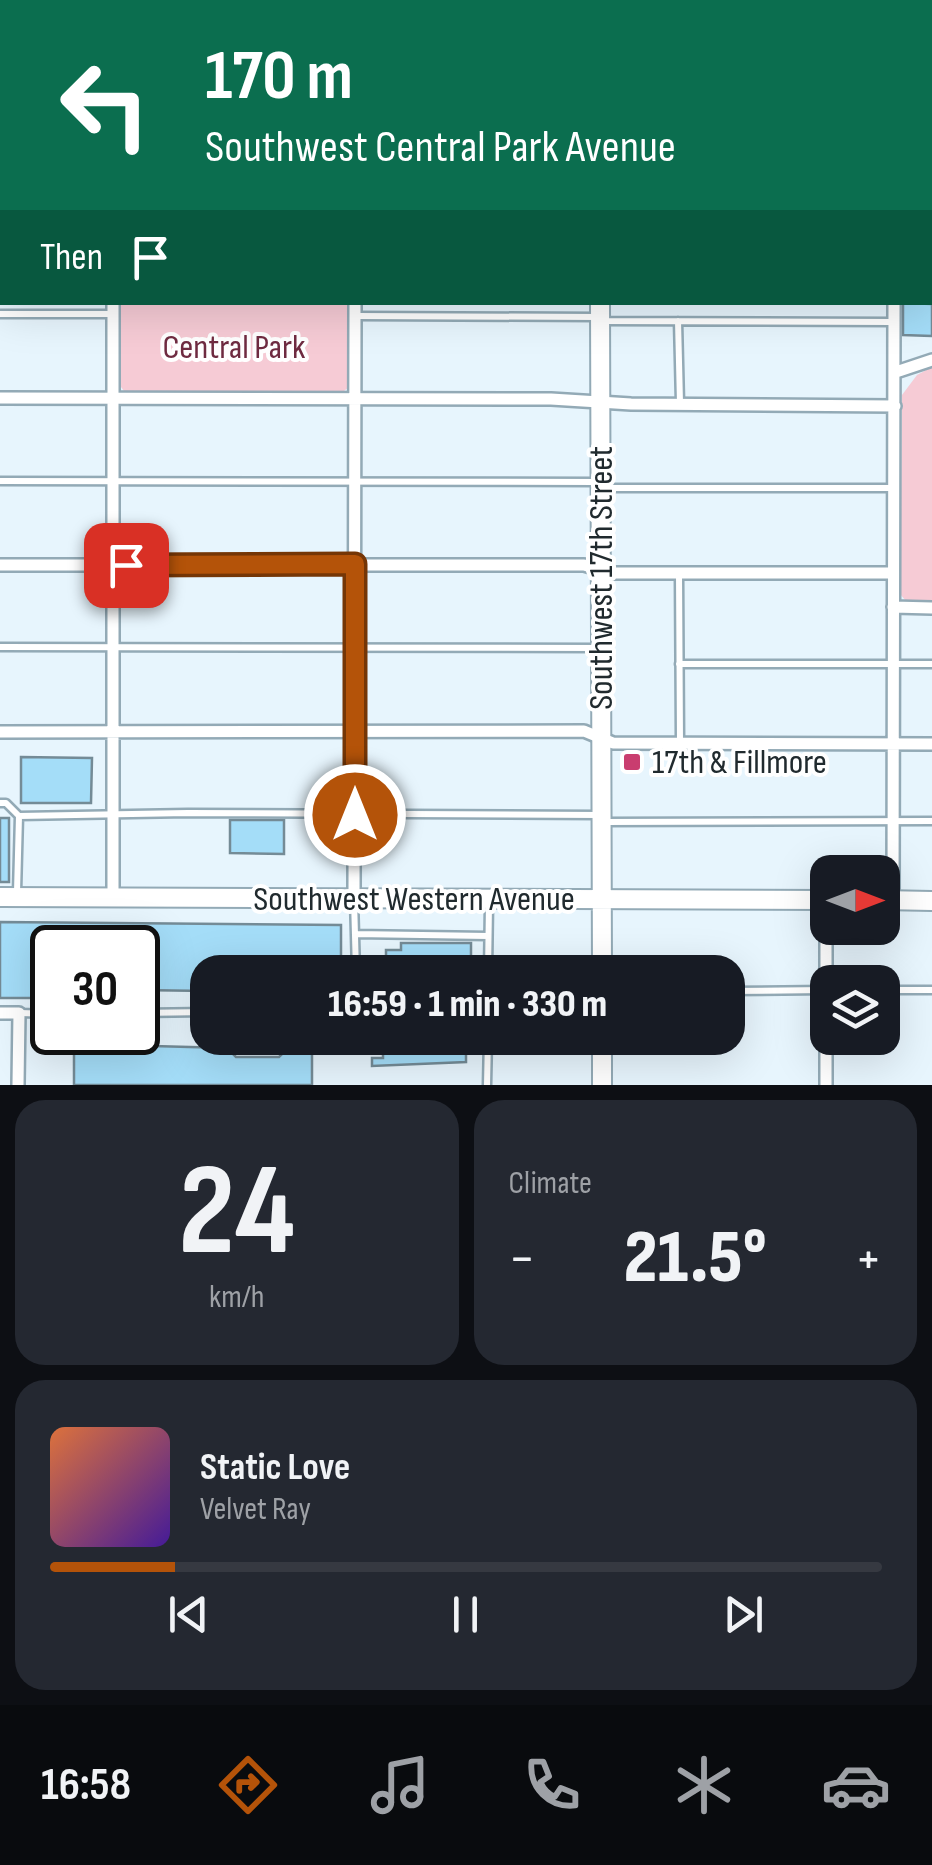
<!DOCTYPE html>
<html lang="en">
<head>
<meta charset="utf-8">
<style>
	body { margin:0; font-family:"Sofia Sans Condensed",sans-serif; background:#242831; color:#f1f3f6; height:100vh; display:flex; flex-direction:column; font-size:38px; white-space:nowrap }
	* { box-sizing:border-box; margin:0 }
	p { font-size:32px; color:#9ea1a6 }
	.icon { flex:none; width:55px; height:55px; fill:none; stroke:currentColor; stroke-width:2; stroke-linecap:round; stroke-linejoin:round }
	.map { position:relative; height:1085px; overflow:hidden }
	.panel { display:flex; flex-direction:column; gap:15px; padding:15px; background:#0d0f14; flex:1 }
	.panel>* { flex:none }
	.top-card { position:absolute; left:0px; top:0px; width:932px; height:305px; box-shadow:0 10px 40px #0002; background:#0b6e4f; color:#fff; overflow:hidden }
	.needle { width:65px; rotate:90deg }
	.buttons { position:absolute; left:810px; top:855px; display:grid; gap:20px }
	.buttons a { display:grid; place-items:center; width:90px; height:90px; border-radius:20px; background:#171b24; box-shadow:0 10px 40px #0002; font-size:50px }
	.speed { position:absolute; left:30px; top:925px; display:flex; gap:20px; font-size:50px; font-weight:700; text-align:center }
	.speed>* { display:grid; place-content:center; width:130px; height:130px; border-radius:50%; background:#171b24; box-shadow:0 10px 40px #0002; line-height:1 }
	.speed .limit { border:5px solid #111; border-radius:15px; background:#fff; color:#111 }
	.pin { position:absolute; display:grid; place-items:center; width:85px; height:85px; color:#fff; margin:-42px; border-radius:20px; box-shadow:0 5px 15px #0006 }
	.me { position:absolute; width:110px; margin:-55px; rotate:0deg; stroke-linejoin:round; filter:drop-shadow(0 0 8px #0008) }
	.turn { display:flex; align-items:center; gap:35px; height:210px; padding:0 40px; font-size:45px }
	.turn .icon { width:130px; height:130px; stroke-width:2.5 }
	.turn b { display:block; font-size:70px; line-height:85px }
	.then { display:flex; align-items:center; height:95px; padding:0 40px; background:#0003; gap:20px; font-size:38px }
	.big { font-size:75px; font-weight:800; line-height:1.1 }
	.panel .card { flex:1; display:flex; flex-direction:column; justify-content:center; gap:15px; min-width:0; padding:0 35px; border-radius:30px; background:#242831 }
	.panel .dial { align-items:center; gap:0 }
	.dial b { font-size:130px; line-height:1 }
	.song { display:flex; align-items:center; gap:30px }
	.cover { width:120px; height:120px; border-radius:15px; background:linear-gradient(135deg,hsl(20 70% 55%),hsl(260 70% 35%)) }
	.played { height:10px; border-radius:5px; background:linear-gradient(90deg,#b45309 15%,#363941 15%) }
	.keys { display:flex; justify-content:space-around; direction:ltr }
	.heat { display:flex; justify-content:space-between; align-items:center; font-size:55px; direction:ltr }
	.panel .tiles { flex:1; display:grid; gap:15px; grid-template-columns:1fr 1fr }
	.card:last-child { grid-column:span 2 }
	.trip { position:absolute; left:190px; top:955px; width:555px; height:100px; border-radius:30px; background:#171b24; box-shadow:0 10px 40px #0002; font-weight:800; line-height:100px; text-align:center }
	.tab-bar { display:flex; height:160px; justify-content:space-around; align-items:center; background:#090b0e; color:#9ea1a6 }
	.tab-bar .icon { width:70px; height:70px }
	.tab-bar .selected { color:#b45309 }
	.tab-bar b { font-size:45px; color:#f1f3f6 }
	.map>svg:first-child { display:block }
</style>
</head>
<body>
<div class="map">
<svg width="932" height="1085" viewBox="0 0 932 1085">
	<rect width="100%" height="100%" fill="#e7f5fd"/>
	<path fill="#f6cbd5" d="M 119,303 L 349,303 L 349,387 L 344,391 L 124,391 L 118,383 Z
		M 932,367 L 932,600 L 906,601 L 900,594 L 902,395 L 917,375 Z"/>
	<path fill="#a4ddf8" stroke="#748b96" stroke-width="2.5" d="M 903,303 L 932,304 L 932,336 L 903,335 Z
		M 21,757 L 92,758 L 91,803 L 21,803 Z
		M 0,818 L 9,818 L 9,882 L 0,882 Z
		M 230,820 L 284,820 L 284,854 L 230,853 Z
		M 0,922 L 341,925 L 341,972 L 208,972 L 208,991 L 138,990 L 138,948 L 52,948 L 52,998 L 0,998 Z
		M 401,943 L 471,943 L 471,972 L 386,972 L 386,950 L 401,950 Z
		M 408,1038 L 466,1038 L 466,1062 L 372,1066 L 372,1058 L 383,1058 L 383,1052 L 408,1047 Z
		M 77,1044 L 227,1048 L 236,1057 L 279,1057 L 288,1048 L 312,1048 L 312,1085 L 74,1085 L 74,1045 Z"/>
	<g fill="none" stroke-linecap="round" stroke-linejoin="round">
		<g stroke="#93aab6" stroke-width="11">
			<path id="lane" d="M 844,0 L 844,2
				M 680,2 L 680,0
				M 0,148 L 2,148
				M 930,275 L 932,275
				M 0,314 L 111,314
				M 357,316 L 599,317
				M 601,321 L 893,322
				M 678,321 L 680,403
				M 0,481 L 599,482
				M 602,488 L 894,488
				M 679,574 L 680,742
				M 0,647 L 600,648
				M 679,664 L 932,664
				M 0,803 L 6,803 L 19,816
				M 603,822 L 932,821
				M 17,892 L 19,816 L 188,813 L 600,815
				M 354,899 L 356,972
				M 355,934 L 488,936
				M 488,972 L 489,904
				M 882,990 L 932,990
				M 728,991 L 826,990
				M 20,1013 L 52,1014
				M 138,1013 L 208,1012
				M 487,1085 L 488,1038"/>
		</g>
		<g stroke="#93aab6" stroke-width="16">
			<path id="street" d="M 113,0 L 113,2
				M 355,0 L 355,2
				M 762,0 L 762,2
				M 922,0 L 922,2
				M 0,64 L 2,64
				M 930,67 L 932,67
				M 930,191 L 932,191
				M 0,231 L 2,231
				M 113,302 L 113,898
				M 896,372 L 932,360
				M 0,398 L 551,399 L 631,404 L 895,406
				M 0,565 L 584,565 L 611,573 L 893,573
				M 893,607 L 932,608
				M 0,732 L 584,731 L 613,743 L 932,744
				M 354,898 L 355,302
				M 826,900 L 826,1085
				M 893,901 L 894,302
				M 0,1013 L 19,1013 L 18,1085"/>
		</g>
		<g stroke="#93aab6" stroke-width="22">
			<path id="secondary" d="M 600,0 L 600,2
				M 600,302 L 602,972
				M 0,897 L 828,900
				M 882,900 L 932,901
				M 602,1038 L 602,1085"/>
		</g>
		<use href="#lane" stroke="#fff" stroke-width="6"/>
		<use href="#street" stroke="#fff" stroke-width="11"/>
		<use href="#secondary" stroke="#fff" stroke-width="18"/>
	</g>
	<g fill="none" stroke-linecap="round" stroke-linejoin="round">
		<g stroke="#753606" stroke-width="25">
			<path id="route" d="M 126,565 L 355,564 L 355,815"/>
		</g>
		<use href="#route" stroke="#b45309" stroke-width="18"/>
	</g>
	<rect fill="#c93d6f" stroke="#fff" stroke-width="4" x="622" y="752" width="20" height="20" rx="5"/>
	<g text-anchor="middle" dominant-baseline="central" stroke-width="8" stroke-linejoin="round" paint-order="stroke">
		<g font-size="35" fill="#6f2b41" stroke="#fff">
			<text x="234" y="347">Central Park</text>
		</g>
		<g font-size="35" fill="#202a2e" stroke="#fff">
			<text transform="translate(601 578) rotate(-90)">Southwest 17th Street</text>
			<text x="414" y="899">Southwest Western Avenue</text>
		</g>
		<g font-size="35" fill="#202a2e" stroke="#fff" text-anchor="start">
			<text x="652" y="762">17th &amp; Fillmore</text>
		</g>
	</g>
</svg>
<div class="buttons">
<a><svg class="needle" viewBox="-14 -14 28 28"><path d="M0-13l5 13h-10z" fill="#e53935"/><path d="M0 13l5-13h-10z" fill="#9ea1a6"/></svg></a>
<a><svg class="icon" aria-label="layers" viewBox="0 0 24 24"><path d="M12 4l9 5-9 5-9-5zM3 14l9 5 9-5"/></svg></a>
</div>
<div class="speed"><div class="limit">30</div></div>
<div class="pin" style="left:126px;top:565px;background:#d93025"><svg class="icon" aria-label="arrive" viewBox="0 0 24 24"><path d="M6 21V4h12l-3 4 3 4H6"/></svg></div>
<svg class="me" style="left:355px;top:815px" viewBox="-20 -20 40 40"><circle r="17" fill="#b45309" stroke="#fff" stroke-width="3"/><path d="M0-11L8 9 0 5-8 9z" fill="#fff"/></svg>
<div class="trip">16:59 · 1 min · 330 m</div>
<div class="top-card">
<div class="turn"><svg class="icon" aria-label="left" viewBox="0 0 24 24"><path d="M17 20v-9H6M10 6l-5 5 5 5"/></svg><div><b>170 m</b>Southwest Central Park Avenue</div></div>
<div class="then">Then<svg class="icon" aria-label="arrive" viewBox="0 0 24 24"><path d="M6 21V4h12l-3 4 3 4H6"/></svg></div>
</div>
</div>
<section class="panel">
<div class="tiles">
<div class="card dial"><b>24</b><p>km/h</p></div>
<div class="card"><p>Climate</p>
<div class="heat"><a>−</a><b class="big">21.5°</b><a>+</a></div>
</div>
<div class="card">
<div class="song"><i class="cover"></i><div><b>Static Love</b><p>Velvet Ray</p></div></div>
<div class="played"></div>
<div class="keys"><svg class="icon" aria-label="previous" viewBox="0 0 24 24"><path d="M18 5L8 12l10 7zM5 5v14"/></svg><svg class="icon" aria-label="pause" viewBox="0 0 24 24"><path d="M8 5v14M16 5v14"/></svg><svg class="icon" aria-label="next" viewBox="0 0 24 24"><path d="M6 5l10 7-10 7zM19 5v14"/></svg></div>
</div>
</div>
</section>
<nav class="tab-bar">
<b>16:58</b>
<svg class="icon selected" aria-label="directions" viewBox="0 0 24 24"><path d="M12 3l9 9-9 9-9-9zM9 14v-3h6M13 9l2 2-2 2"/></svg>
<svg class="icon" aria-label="music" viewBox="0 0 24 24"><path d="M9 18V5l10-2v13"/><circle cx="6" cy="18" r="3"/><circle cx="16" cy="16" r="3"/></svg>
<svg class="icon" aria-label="phone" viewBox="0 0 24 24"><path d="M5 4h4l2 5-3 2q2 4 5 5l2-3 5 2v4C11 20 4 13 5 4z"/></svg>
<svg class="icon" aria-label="climate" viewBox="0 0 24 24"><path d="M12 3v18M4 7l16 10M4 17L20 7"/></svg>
<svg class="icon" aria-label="car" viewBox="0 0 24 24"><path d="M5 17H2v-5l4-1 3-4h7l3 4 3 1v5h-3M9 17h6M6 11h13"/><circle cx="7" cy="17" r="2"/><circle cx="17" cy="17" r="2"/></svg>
</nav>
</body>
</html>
